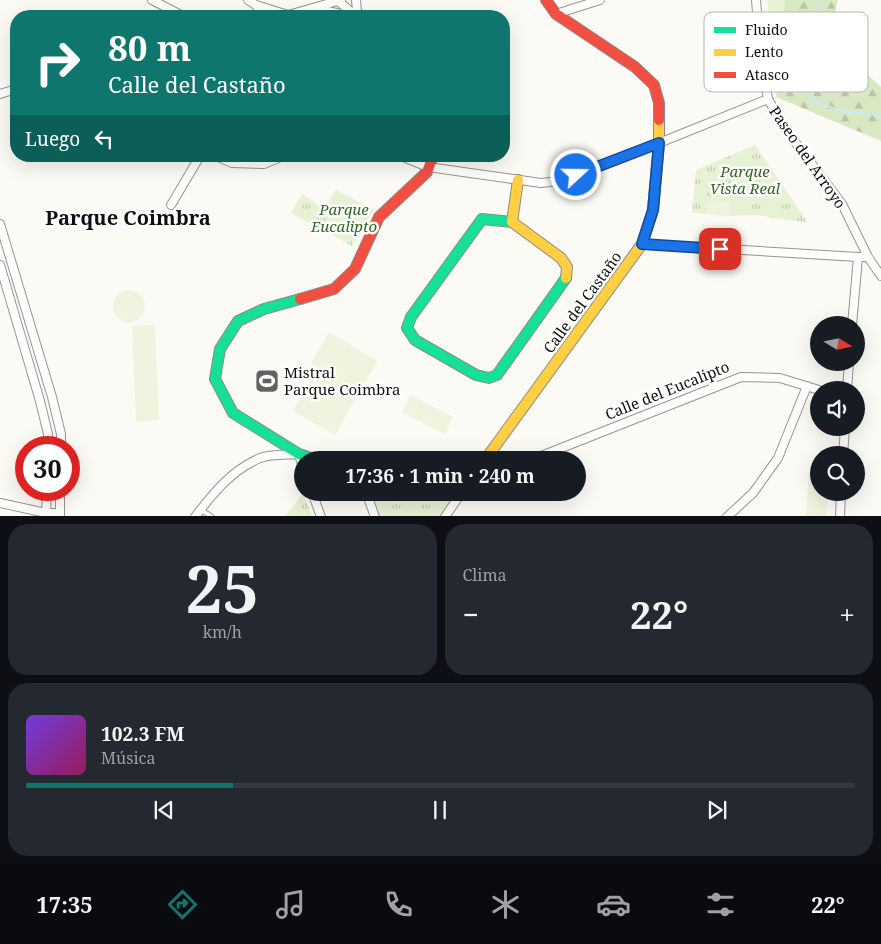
<!DOCTYPE html>
<html lang="es">
<head>
<meta charset="utf-8">
<style>
	body { margin:0; font-family:"Noto Serif",serif; background:#242831; color:#f1f3f6; height:100vh; display:flex; flex-direction:column; font-size:19px; white-space:nowrap }
	* { box-sizing:border-box; margin:0 }
	p { font-size:16px; color:#9ea1a6 }
	.icon { flex:none; width:28px; height:28px; fill:none; stroke:currentColor; stroke-width:2; stroke-linecap:round; stroke-linejoin:round }
	.map { position:relative; height:516px; overflow:hidden }
	.details { display:flex; flex-direction:column; gap:8px; padding:8px; background:#0d0f14; flex:1 }
	.details>* { flex:none }
	.top-card { position:absolute; left:10px; top:10px; width:500px; height:152px; border-radius:20px; box-shadow:0 5px 20px #0002; background:#0f766e; color:#fff; overflow:hidden }
	.needle { width:32px; rotate:100deg }
	.fabs { position:absolute; left:810px; top:316px; display:grid; gap:10px }
	.fabs a { display:grid; place-items:center; width:55px; height:55px; border-radius:50%; background:#171b24; box-shadow:0 5px 20px #0002; font-size:25px }
	.speed { position:absolute; left:15px; top:436px; display:flex; gap:10px; font-size:25px; font-weight:700; text-align:center }
	.speed>* { display:grid; place-content:center; width:65px; height:65px; border-radius:50%; background:#171b24; box-shadow:0 5px 20px #0002; line-height:1 }
	.speed .limit { border:8px solid #d22; background:#fff; color:#111 }
	.pin { position:absolute; display:grid; place-items:center; width:42px; height:42px; color:#fff; margin:-21px; border-radius:10px; box-shadow:0 2px 8px #0006 }
	.me { position:absolute; width:55px; margin:-28px; rotate:69deg; stroke-linejoin:round; filter:drop-shadow(0 0 4px #0008) }
	.turn { display:flex; align-items:center; gap:18px; height:105px; padding:0 15px; font-size:22px }
	.turn .icon { width:65px; height:65px; stroke-width:2.5 }
	.turn b { display:block; font-size:35px; line-height:42px }
	.then { display:flex; align-items:center; height:48px; padding:0 15px; background:#0003; gap:10px; font-size:19px }
	.big { font-size:38px; font-weight:700; line-height:1.1 }
	.details .tile { flex:1; display:flex; flex-direction:column; justify-content:center; gap:8px; min-width:0; padding:0 18px; border-radius:20px; background:#242831 }
	.details .dial { align-items:center; gap:0 }
	.dial b { font-size:65px; line-height:1 }
	.song { display:flex; align-items:center; gap:15px }
	.cover { width:60px; height:60px; border-radius:8px; background:linear-gradient(135deg,hsl(260 70% 55%),hsl(330 70% 35%)) }
	.played { height:5px; border-radius:2px; background:linear-gradient(90deg,#0f766e 25%,#363941 25%) }
	.keys { display:flex; justify-content:space-around; direction:ltr }
	.heat { display:flex; justify-content:space-between; align-items:center; font-size:28px; direction:ltr }
	.details .tiles { flex:1; display:grid; gap:8px; grid-template-columns:1fr 1fr }
	.tile:last-child { grid-column:span 2 }
	.trip { position:absolute; left:294px; top:451px; width:292px; height:50px; border-radius:25px; background:#171b24; box-shadow:0 5px 20px #0002; font-weight:700; line-height:50px; text-align:center }
	.tab-bar { display:flex; height:80px; justify-content:space-around; align-items:center; background:#090b0e; color:#9ea1a6 }
	.tab-bar .icon { width:35px; height:35px }
	.tab-bar .selected { color:#0f766e }
	.tab-bar b { font-size:22px; color:#f1f3f6 }
	.map>svg:first-child { display:block }
</style>
</head>
<body>
<div class="map">
<svg width="881" height="517" viewBox="0 0 881 517">
	<defs>
		<pattern id="forest-firs" width="22" height="20" patternUnits="userSpaceOnUse" patternTransform="scale(1.25)"><rect width="22" height="20" fill="#d8e8c2"/><path d="M5 1l3.5 6h-7zM16 11l3.5 6h-7z" fill="#b8c6a6"/></pattern>
		<pattern id="park-tufts" width="24" height="20" patternUnits="userSpaceOnUse" patternTransform="scale(1.25)"><rect width="24" height="20" fill="#e7f1d4"/><path d="M3 7l-1-3M5 7V3M7 7l1-3M15 17l-1-3M17 17v-4M19 17l1-3" fill="none" stroke="#c5cdb5"/></pattern>
	</defs>
	<rect width="100%" height="100%" fill="#fcfaf4"/>
	<path fill="#e7f1d4" d="M 767,0 L 785,0 L 776,97 Z"/>
	<path fill="url(#forest-firs)" d="M 785,0 L 838,0 L 828,37 L 881,87 L 881,141 L 776,97 Z"/>
	<path fill="url(#park-tufts)" d="M 755,145 L 808,223 L 756,215 L 730,216 L 730,203 L 709,201 L 707,214 L 692,213 L 696,170 Z
		M 336,190 L 374,210 L 352,246 L 291,213 L 302,194 L 324,209 Z
		M 455,492 L 441,516 L 379,517 L 372,493 Z
		M 303,493 L 312,516 L 285,516 Z"/>
	<path fill="#f0f4de" d="M 709,201 L 730,203 L 730,216 L 707,214 Z
		M113 306a16 16 0 1 1 32 0a16 16 0 1 1-32 0Z
		M 155,325 L 159,420 L 136,422 L 132,326 Z
		M 329,332 L 377,361 L 335,435 L 293,411 L 318,368 L 311,363 Z
		M 411,395 L 453,417 L 445,434 L 402,412 Z
		M 809,472 L 819,473 L 819,492 L 828,493 L 826,516 L 806,516 Z"/>
	<g fill="none" stroke-linecap="round" stroke-linejoin="round">
		<path stroke="#cae8f5" stroke-width="2" d="M 820,0 L 807,71 L 813,100 L 840,111 L 871,114 L 881,117"/>
		<g stroke="#969592" stroke-width="6">
			<path id="lane" d="M 200,509 L 212,517"/>
		</g>
		<g stroke="#969592" stroke-width="10">
			<path id="street" d="M 152,0 L 183,16
				M 248,0 L 256,5 L 288,15 L 341,0
				M 356,0 L 357,11 L 359,16
				M 756,0 L 760,48 L 768,99 L 786,130 L 842,204 L 868,257 L 881,276
				M 338,1 L 356,16
				M 256,5 L 259,10 L 259,16
				M 317,9 L 351,16
				M 556,14 L 600,0
				M 0,94 L 16,89
				M 216,156 L 232,163 L 264,164 L 283,156
				M 401,156 L 428,167 L 541,183 L 559,181 L 659,143 L 768,99
				M 171,205 L 200,156
				M 0,224 L 52,397 L 61,434 L 61,448
				M 642,244 L 858,257 L 868,257
				M 0,265 L 40,401 L 48,434 L 48,448
				M 852,325 L 858,257
				M 847,390 L 849,362
				M 843,455 L 845,428
				M 531,460 L 741,377 L 780,378 L 819,390
				M 312,492 L 321,517
				M 366,492 L 375,517
				M 0,503 L 46,513 L 60,513
				M 46,517 L 47,490
				M 60,517 L 60,490
				M 195,517 C 213,493 232,470 260,458 C 271,454 287,455 299,454 L 302,465
				M 445,517 L 462,492
				M 727,517 L 753,493 L 778,458 L 807,386
				M 840,517 L 841,492"/>
		</g>
		<g stroke="#8c8b89" stroke-width="12">
			<path id="fast" d="M 512,222 L 482,219 L 411,317 L 407,328 L 415,340 L 476,375 L 489,378 L 497,375 L 566,278
				M 300,299 L 264,309 L 238,321 L 220,349 L 215,379 L 233,413 L 299,454 L 317,460"/>
		</g>
		<g stroke="#8c8b89" stroke-width="12">
			<path id="slow" d="M 518,180 L 512,222 L 561,258 L 567,267 L 566,278
				M 485,460 L 642,244 L 653,210 L 659,143 L 659,120"/>
		</g>
		<g stroke="#8c8b89" stroke-width="12">
			<path id="jam" d="M 546,0 L 556,14 L 635,67 L 654,85 L 659,103 L 659,120
				M 300,299 L 334,289 L 355,269 L 379,217 L 427,172 L 433,156"/>
		</g>
		<use href="#lane" stroke="#fffefd" stroke-width="4"/>
		<use href="#street" stroke="#fffefd" stroke-width="8"/>
		<use href="#fast" stroke="#16e098" stroke-width="10"/>
		<use href="#slow" stroke="#ffcf43" stroke-width="10"/>
		<use href="#jam" stroke="#f24e42" stroke-width="10"/>
	</g>
	<g fill="none" stroke-linecap="round" stroke-linejoin="round">
		<g stroke="#114b97" stroke-width="12">
			<path id="route" d="M 576,175 L 659,143 L 653,210 L 642,244 L 720,249"/>
		</g>
		<use href="#route" stroke="#1a73e8" stroke-width="9"/>
	</g>
	<defs>
		<g id="stadium-square" transform="scale(1.25)"><rect x="-9" y="-9" width="18" height="18" rx="4" fill="#62615f" stroke="#fff"/><path d="M0-5a6.5 5 0 1 0 0 10a6.5 5 0 1 0 0-10ZM-3.5-1.8h7v3.6h-7Z" fill="#fff"/></g>
	</defs>
	<g fill-rule="evenodd">
		<use href="#stadium-square" x="267" y="381"/>
	</g>
	<g text-anchor="middle" dominant-baseline="central" stroke-width="5" stroke-linejoin="round" paint-order="stroke">
		<g font-size="15" fill="#0f0f0f" stroke="#fff">
			<text transform="translate(808 157) rotate(55)">Paseo del Arroyo</text>
			<text transform="translate(582 302) rotate(-54)">Calle del Castaño</text>
			<text transform="translate(667 390) rotate(-22)">Calle del Eucalipto</text>
		</g>
		<g font-size="15" font-style="italic" fill="#32661f" stroke="#fff">
			<text x="745" y="171">Parque<tspan x="745" dy="17">Vista Real</tspan></text>
			<text x="344" y="209">Parque<tspan x="344" dy="17">Eucalipto</tspan></text>
		</g>
		<g font-size="15" fill="#0f0f0f" stroke="#fff" text-anchor="start">
			<text x="284" y="372">Mistral<tspan x="284" dy="17">Parque Coimbra</tspan></text>
		</g>
		<g font-size="20" font-weight="bold" fill="#0f0f0f" stroke="#fff">
			<text x="128" y="217">Parque Coimbra</text>
		</g>
	</g>
	<rect x="704" y="12" width="164" height="80" rx="8" fill="#fff" stroke="#b7b7b7" stroke-width="1"/>
	<rect x="714" y="27" width="22" height="6" fill="#16e098"/>
	<rect x="714" y="49" width="22" height="7" fill="#ffcf43"/>
	<rect x="714" y="72" width="22" height="6" fill="#f24e42"/>
	<g font-size="14" fill="#0f0f0f">
		<text x="745" y="35">Fluido</text>
		<text x="745" y="57">Lento</text>
		<text x="745" y="80">Atasco</text>
	</g>
</svg>
<div class="fabs">
<a><svg class="needle" viewBox="-14 -14 28 28"><path d="M0-13l5 13h-10z" fill="#e53935"/><path d="M0 13l5-13h-10z" fill="#9ea1a6"/></svg></a>
<a><svg class="icon" aria-label="sound" viewBox="0 0 24 24"><path d="M4 9h4l5-4v14l-5-4H4zM17 9q2 3 0 6"/></svg></a>
<a><svg class="icon" aria-label="search" viewBox="0 0 24 24"><circle cx="10" cy="10" r="6"/><path d="M15 15l6 6"/></svg></a>
</div>
<div class="speed"><div class="limit">30</div></div>
<div class="pin" style="left:720px;top:249px;background:#d93025"><svg class="icon" aria-label="arrive" viewBox="0 0 24 24"><path d="M6 21V4h12l-3 4 3 4H6"/></svg></div>
<svg class="me" style="left:576px;top:175px" viewBox="-20 -20 40 40"><circle r="17" fill="#1a73e8" stroke="#fff" stroke-width="3"/><path d="M0-11L8 9 0 5-8 9z" fill="#fff"/></svg>
<div class="trip">17:36 · 1 min · 240 m</div>
<div class="top-card">
<div class="turn"><svg class="icon" aria-label="right" viewBox="0 0 24 24"><path d="M7 20v-9h11M14 6l5 5-5 5"/></svg><div><b>80 m</b>Calle del Castaño</div></div>
<div class="then">Luego<svg class="icon" aria-label="left" viewBox="0 0 24 24"><path d="M17 20v-9H6M10 6l-5 5 5 5"/></svg></div>
</div>
</div>
<section class="details">
<div class="tiles">
<div class="tile dial"><b>25</b><p>km/h</p></div>
<div class="tile"><p>Clima</p>
<div class="heat"><a>−</a><b class="big">22°</b><a>+</a></div>
</div>
<div class="tile">
<div class="song"><i class="cover"></i><div><b>102.3 FM</b><p>Música</p></div></div>
<div class="played"></div>
<div class="keys"><svg class="icon" aria-label="previous" viewBox="0 0 24 24"><path d="M18 5L8 12l10 7zM5 5v14"/></svg><svg class="icon" aria-label="pause" viewBox="0 0 24 24"><path d="M8 5v14M16 5v14"/></svg><svg class="icon" aria-label="next" viewBox="0 0 24 24"><path d="M6 5l10 7-10 7zM19 5v14"/></svg></div>
</div>
</div>
</section>
<nav class="tab-bar">
<b>17:35</b>
<svg class="icon selected" aria-label="directions" viewBox="0 0 24 24"><path d="M12 3l9 9-9 9-9-9zM9 14v-3h6M13 9l2 2-2 2"/></svg>
<svg class="icon" aria-label="music" viewBox="0 0 24 24"><path d="M9 18V5l10-2v13"/><circle cx="6" cy="18" r="3"/><circle cx="16" cy="16" r="3"/></svg>
<svg class="icon" aria-label="phone" viewBox="0 0 24 24"><path d="M5 4h4l2 5-3 2q2 4 5 5l2-3 5 2v4C11 20 4 13 5 4z"/></svg>
<svg class="icon" aria-label="climate" viewBox="0 0 24 24"><path d="M12 3v18M4 7l16 10M4 17L20 7"/></svg>
<svg class="icon" aria-label="car" viewBox="0 0 24 24"><path d="M5 17H2v-5l4-1 3-4h7l3 4 3 1v5h-3M9 17h6M6 11h13"/><circle cx="7" cy="17" r="2"/><circle cx="17" cy="17" r="2"/></svg>
<svg class="icon" aria-label="filters" viewBox="0 0 24 24"><path d="M4 7h16M4 17h16"/><circle cx="9" cy="7" r="2"/><circle cx="15" cy="17" r="2"/></svg>
<b>22°</b>
</nav>
</body>
</html>
